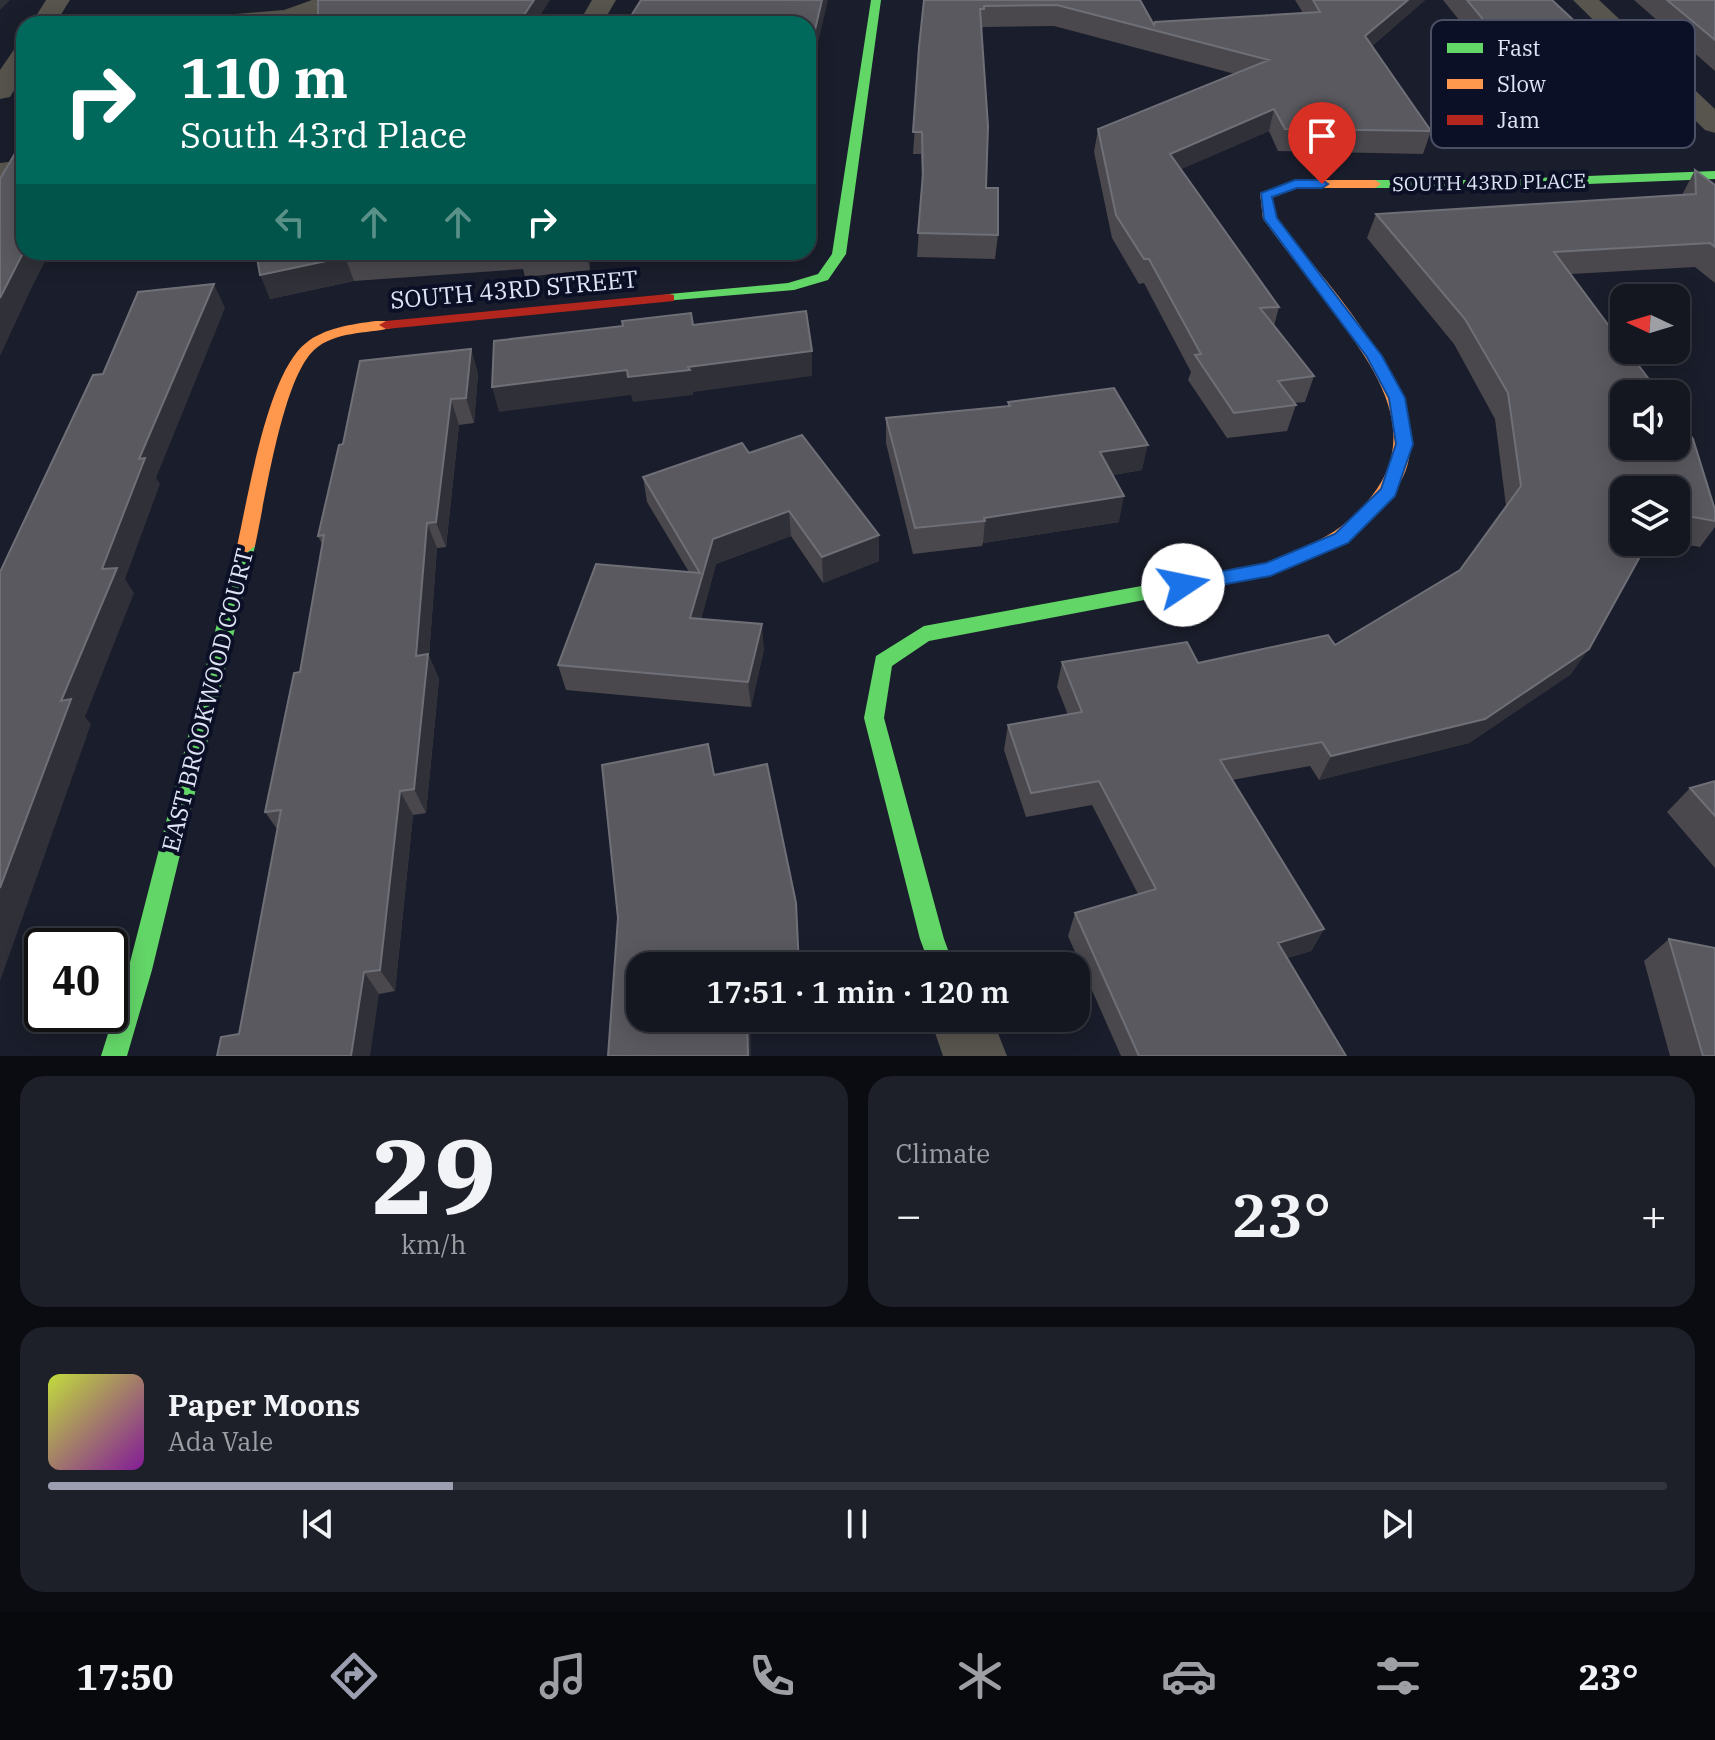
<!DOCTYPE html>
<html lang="en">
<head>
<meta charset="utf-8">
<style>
	body { margin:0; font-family:"IBM Plex Serif",serif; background:#1d1f29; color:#f1f3f6; height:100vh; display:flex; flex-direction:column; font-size:30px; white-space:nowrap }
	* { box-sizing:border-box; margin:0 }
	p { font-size:26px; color:#9d9fa5 }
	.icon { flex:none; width:44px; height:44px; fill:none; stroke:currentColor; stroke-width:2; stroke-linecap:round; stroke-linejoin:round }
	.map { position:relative; height:1056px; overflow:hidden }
	.sheet { display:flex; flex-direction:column; gap:20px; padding:20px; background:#0b0c12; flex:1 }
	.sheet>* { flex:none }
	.banner { position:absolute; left:16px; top:16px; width:800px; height:244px; border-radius:24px; box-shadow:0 4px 20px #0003,0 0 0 2px #33353e; background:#00695c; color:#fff; overflow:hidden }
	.needle { width:52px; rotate:274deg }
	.fabs { position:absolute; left:1610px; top:284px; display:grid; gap:16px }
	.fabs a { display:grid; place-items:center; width:80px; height:80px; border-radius:16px; background:#141620; box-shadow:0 4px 20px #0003,0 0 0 2px #33353e; font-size:40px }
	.speed { position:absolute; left:24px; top:928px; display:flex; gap:16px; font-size:40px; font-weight:700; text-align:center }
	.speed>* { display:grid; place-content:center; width:104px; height:104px; border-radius:50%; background:#141620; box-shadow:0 4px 20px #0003,0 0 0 2px #33353e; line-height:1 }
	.speed .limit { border:4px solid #111; border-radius:12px; background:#fff; color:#111 }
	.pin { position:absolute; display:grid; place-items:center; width:68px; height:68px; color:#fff; margin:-82px -34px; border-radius:50% 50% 50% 0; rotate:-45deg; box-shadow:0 0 8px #0007 }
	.pin .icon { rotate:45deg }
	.me { position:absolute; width:88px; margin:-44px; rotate:79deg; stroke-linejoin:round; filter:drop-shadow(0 0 6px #0008) }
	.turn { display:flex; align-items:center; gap:28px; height:168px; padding:0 32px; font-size:36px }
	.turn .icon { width:104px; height:104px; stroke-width:2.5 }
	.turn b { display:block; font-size:56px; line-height:68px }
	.lanes { display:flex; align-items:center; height:76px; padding:0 32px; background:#0003; justify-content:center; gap:40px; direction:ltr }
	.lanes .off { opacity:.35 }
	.big { font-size:60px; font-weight:600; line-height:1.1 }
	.sheet .card { flex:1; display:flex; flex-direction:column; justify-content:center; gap:12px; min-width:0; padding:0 28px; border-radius:24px; background:#1d1f29 }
	.sheet .dial { align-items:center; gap:0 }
	.dial b { font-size:104px; line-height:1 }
	.song { display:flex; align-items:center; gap:24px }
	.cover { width:96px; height:96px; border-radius:12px; background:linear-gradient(135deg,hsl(70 70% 55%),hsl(290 70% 35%)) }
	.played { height:8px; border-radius:4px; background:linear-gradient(90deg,#9b9faf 25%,#33353e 25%) }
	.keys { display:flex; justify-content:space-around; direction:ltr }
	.heat { display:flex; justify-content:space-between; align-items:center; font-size:44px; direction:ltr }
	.sheet .tiles { flex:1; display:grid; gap:20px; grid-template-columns:1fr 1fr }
	.card:last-child { grid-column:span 2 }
	.trip { position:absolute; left:626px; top:952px; width:464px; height:80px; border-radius:24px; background:#141620; box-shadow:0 4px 20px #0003,0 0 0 2px #33353e; font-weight:600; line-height:80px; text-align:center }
	.tab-bar { display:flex; height:128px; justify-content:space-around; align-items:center; background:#08090d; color:#9d9fa5 }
	.tab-bar .icon { width:56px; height:56px }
	.tab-bar .selected { color:#9b9faf }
	.tab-bar b { font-size:36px; color:#f1f3f6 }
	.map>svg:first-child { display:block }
</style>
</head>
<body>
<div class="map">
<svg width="1715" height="1056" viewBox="0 0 1715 1056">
	<rect width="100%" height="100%" fill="#1a1d2b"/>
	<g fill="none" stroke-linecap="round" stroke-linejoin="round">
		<path fill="#57554d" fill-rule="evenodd" d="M 46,0 L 70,0 L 55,24 L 31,24 Z
			M 312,0 L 341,0 C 316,35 226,24 188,24 L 191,19 L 200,17 L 284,10 Z
			M 592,0 L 616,0 L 602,24 L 578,24 Z
			M 1573,0 L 1599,0 L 1715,109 L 1715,133 L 1705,130 Z
			M 24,45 L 24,74 L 10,97 L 0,99 L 0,70 L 15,48 Z
			M 24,160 L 24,178 L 0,181 L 0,163 Z
			M 930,1018 L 992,1018 L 1007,1056 L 943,1056 Z"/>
		<path fill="#63d668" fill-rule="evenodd" d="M 871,0 L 881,0 L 846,254 L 828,280 L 794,290 L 664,301 L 664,295 L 669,294 L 788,283 L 818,274 L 832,254 Z
			M 1715,171 L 1715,179 L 1485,188 L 1375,188 L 1369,184 L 1375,180 L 1485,180 Z
			M 246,539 L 255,546 L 152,970 L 127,1056 L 101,1056 L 128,970 L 237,546 Z
			M 1321,540 L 1327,542 L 1330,547 L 1327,552 L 1270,576 L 929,641 L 892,666 L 884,718 L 944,939 L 954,966 L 930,966 L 920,939 L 864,718 L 876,656 L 924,626 L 1267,563 Z"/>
		<path fill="#ff974d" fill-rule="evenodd" d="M 1295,180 L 1375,180 L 1381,184 L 1375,188 L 1297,188 L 1272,198 L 1276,219 C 1320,275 1424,385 1409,458 C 1406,477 1395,492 1383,506 C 1368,526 1346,546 1321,554 L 1315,552 L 1312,547 L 1315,542 C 1337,532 1356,516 1371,497 C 1423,433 1374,366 1333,312 C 1310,281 1286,250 1263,219 L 1260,193 Z
			M 376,321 L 386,321 L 393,325 L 391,328 C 366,334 335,331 314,350 C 282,380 265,501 255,546 L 246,553 L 240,551 L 237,546 C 248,498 267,373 306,343 C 324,328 353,324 376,321 Z"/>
		<path fill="#b3261e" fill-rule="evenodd" d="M 669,294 L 674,295 L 674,301 L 386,329 L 379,325 L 386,321 Z"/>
	</g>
	<path fill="#4a484d" d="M 924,0 L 1140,0 L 1154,25 L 1303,13 L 1295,0 L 1425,0 L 1372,46 L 1431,131 L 1423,154 L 1278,151 L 1269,131 L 1181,169 L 1279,307 L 1274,326 L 1314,376 L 1305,402 L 1294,403 L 1296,405 L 1287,431 L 1227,438 L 1188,380 L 1191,372 L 1144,283 L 1139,284 L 1112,238 L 1094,152 L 1098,129 L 1235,74 L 1054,26 L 983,27 L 982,30 L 981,30 L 986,188 L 998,235 L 995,259 L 917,257 L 922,188 L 921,154 L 913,154 Z
		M 1443,0 L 1552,0 L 1665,106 L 1654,128 L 1545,127 Z
		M 1634,0 L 1715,0 L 1715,71 Z
		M 1695,170 L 1715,185 L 1715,283 L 1695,267 L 1571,274 L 1715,510 L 1715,527 L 1700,547 L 1672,542 L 1676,542 L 1676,490 L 1571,674 L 1469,743 L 1319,780 L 1310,766 L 1232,780 L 1324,929 L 1311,951 L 1287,958 L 1346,1056 L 1121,1056 L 1068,936 L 1075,913 L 1138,894 L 1092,805 L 1026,817 L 1004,750 L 1008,725 L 1068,715 L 1057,687 L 1062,662 L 1198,663 L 1335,645 L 1460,570 L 1506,506 L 1495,419 L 1454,344 L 1367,238 L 1376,214 L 1682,195 Z
		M 256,252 L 589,252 L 590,270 L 525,277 L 523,269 L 354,281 L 270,299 Z
		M 471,349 L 478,374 L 474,423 L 459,425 L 446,547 L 437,548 L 429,656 L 439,679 L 426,813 L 413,815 L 395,991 L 379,994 L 239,1034 L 277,829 L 265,812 L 300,672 L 322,544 L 318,536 L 343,444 Z
		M 1008,402 L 1142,470 L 1113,475 L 1119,522 L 983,543 L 982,546 L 913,554 L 886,443 L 886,418 L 1008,406 Z
		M 749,453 L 879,561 L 823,583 L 791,536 L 716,564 L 701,619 L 764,649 L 751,707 L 566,690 L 558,665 L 689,572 L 647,502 L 643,477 Z
		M 1715,781 L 1715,868 L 1667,812 L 1690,788 Z
		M 1669,939 L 1715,1056 L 1670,1056 L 1644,961 Z"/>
	<path fill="#303038" d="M 0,0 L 10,0 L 0,10 Z
		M 534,0 L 550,0 L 535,24 L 518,24 Z
		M 822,0 L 828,0 L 808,85 L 808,60 Z
		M 1408,0 L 1425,0 L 1359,57 L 1365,36 Z
		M 1274,109 L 1269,131 L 1165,176 L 1170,154 Z
		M 24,252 L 50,252 L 31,289 L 0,356 L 0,298 Z
		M 586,252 L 589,252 L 590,270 Z
		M 345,257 L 354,281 L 270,299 L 260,275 Z
		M 214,284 L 225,308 L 156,478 L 160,484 L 125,579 L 134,593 L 85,717 L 91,724 L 0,981 L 0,888 L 61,701 L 102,569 L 139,459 Z
		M 471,349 L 478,374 L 474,423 L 466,398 Z
		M 812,351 L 812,376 L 693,392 L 693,395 L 633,402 L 631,395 L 499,412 L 492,387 L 627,370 L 688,367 Z
		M 451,399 L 459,425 L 446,547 L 436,522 Z
		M 1148,445 L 1142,470 L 1095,478 L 1100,452 Z
		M 1124,496 L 1119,522 L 983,543 L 985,521 L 984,518 Z
		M 789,511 L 791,536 L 716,564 L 694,644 L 690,618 L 713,539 Z
		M 427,523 L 437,548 L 429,656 L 439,679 L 426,813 L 414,789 L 416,656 Z
		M 879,535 L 879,561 L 823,583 L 822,557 Z
		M 762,624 L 764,649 L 751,707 L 748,682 Z
		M 1589,649 L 1571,674 L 1469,743 L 1319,780 L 1331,756 Z
		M 400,791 L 413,815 L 395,991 L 380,970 Z
		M 1324,929 L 1311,951 L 1265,965 L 1278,943 Z
		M 364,972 L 379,994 L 370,1056 L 351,1056 Z
		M 747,1018 L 750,1018 L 751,1056 L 748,1056 Z"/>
	<path fill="#5a595f" stroke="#6f6f77" stroke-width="2" d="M 318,0 L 534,0 L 518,24 L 318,24 Z
		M 641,0 L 822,0 L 808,60 L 808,24 L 626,24 Z
		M 924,0 L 1140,0 L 1154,25 L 1155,22 L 1320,12 L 1313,0 L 1408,0 L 1365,36 L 1431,131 L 1285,129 L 1274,109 L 1170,154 L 1279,307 L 1260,308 L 1314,376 L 1278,381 L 1296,405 L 1234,413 L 1195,355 L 1201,354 L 1149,259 L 1144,259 L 1116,215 L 1098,129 L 1269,60 L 1057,5 L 984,6 L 984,9 L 980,9 L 988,126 L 986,188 L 998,188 L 998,235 L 918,233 L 923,174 L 922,132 L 913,132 L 919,47 Z
		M 1467,0 L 1552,0 L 1665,106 L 1554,105 Z
		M 1667,0 L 1715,0 L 1715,40 Z
		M 24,138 L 24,251 L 0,298 L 0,179 Z
		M 1695,170 L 1715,185 L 1715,247 L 1710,243 L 1554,252 L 1624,346 L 1624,350 L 1627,350 L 1660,394 L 1624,394 L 1624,446 L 1676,446 L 1676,416 L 1693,439 L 1715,510 L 1715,521 L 1676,514 L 1676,490 L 1624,490 L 1624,542 L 1648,542 L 1589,649 L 1485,719 L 1331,756 L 1322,742 L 1220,760 L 1324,929 L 1278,943 L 1346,1056 L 1139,1056 L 1075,913 L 1156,889 L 1099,781 L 1031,793 L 1008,725 L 1082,712 L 1062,662 L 1187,642 L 1198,663 L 1328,635 L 1335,645 L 1460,570 L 1521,486 L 1508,393 L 1465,319 L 1376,214 L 1696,194 Z
		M 256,252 L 412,252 L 345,257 L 260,275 Z
		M 214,284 L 139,459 L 145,458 L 102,569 L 117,568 L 61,701 L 71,699 L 0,888 L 0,572 L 93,375 L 103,374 L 138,292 Z
		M 806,311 L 812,351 L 688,367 L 690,370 L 628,377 L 627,370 L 492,387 L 494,341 L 623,326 L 622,321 L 691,313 L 693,325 Z
		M 471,349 L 466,398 L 451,399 L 436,522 L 427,523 L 416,656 L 428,654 L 414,789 L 400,791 L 380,970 L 364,972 L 351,1056 L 217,1056 L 221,1037 L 239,1034 L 281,810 L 265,812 L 294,673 L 300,672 L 324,535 L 318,536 L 339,445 L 343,444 L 360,361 Z
		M 1114,388 L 1148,445 L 1100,452 L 1124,496 L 984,518 L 985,521 L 915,528 L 886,418 L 1010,406 L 1008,402 Z
		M 802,435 L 879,535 L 822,557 L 789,511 L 713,539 L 690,618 L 762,624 L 748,682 L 558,665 L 596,564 L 700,573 L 643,477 L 742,443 L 749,453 Z
		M 708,744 L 714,775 L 767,764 L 796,903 L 799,966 L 640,966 L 640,1018 L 747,1018 L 748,1056 L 608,1056 L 618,918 L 602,765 Z
		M 1715,781 L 1715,816 L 1690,788 Z
		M 1669,939 L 1715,948 L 1715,1056 L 1703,1056 Z"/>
	<path fill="#1a73e8" stroke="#114b97" stroke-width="2" d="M 1295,180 L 1322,180 L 1328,184 L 1322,188 L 1297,188 L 1272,197 L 1277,218 L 1382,356 L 1405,398 L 1413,444 L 1395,496 L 1348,543 L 1270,576 L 1183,592 L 1174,585 L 1176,580 L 1266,563 L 1335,534 L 1381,489 L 1396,444 L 1389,398 L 1367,357 L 1264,219 L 1261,193 Z"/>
	<g text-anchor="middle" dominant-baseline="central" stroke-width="8" stroke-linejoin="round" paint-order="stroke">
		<g font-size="20" fill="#e0e5f6" stroke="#0c1027">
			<text transform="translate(1489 182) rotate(-1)">SOUTH 43RD PLACE</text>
		</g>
		<g font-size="24" fill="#e0e5f6" stroke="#0c1027">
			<text transform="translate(514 289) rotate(-5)">SOUTH 43RD STREET</text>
			<text transform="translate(207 700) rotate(-76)">EAST BROOKWOOD COURT</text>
		</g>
	</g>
	<rect x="1431" y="20" width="264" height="128" rx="12" fill="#0c1027" stroke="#4c5065" stroke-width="2"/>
	<rect x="1447" y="43" width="36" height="10" fill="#63d668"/>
	<rect x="1447" y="79" width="36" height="10" fill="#ff974d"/>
	<rect x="1447" y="115" width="36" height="10" fill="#b3261e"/>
	<g font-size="22" fill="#e0e5f6">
		<text x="1497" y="56">Fast</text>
		<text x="1497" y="92">Slow</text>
		<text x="1497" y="128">Jam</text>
	</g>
</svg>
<div class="fabs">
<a><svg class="needle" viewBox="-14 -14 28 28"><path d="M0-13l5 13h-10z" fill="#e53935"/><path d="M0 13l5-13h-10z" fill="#9d9fa5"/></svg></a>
<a><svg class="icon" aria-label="sound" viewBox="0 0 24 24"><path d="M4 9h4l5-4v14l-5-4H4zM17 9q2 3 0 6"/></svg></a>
<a><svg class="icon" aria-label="layers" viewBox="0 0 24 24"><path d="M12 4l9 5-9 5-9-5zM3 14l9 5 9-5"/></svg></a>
</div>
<div class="speed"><div class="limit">40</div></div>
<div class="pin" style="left:1322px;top:184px;background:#d93025"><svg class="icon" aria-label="arrive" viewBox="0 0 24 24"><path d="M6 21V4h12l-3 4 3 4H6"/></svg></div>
<svg class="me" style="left:1183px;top:585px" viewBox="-20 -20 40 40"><circle r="19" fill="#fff"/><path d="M0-13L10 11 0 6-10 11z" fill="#1a73e8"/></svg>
<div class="trip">17:51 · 1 min · 120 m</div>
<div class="banner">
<div class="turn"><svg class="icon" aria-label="right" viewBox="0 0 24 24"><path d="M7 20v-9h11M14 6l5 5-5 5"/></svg><div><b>110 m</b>South 43rd Place</div></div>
<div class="lanes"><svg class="icon off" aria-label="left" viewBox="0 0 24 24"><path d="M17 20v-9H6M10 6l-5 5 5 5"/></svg><svg class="icon off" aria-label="ahead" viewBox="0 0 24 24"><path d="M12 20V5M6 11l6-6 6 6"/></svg><svg class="icon off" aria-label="ahead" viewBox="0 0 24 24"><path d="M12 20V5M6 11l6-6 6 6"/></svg><svg class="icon" aria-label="right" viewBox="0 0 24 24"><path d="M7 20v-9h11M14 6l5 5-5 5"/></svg></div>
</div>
</div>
<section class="sheet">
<div class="tiles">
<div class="card dial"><b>29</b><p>km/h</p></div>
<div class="card"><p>Climate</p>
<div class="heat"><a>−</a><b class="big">23°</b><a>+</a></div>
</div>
<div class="card">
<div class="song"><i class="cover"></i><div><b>Paper Moons</b><p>Ada Vale</p></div></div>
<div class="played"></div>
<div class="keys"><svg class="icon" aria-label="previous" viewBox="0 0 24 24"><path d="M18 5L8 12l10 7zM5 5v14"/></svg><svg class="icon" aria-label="pause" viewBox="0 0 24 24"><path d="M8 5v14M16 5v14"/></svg><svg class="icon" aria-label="next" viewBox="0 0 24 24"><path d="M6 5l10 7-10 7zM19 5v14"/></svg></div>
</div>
</div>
</section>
<nav class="tab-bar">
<b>17:50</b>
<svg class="icon selected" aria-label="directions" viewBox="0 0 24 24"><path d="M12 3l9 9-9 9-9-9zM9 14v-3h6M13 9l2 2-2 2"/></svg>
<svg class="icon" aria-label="music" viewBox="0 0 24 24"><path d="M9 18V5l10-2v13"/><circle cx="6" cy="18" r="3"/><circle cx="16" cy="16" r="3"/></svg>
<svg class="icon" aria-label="phone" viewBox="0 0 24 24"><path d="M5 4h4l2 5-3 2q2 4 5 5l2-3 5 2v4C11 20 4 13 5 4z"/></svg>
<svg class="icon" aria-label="climate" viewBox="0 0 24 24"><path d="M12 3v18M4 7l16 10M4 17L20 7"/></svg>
<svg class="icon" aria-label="car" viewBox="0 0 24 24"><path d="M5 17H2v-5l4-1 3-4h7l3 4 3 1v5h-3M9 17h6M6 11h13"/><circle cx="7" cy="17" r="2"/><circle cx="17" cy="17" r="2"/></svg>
<svg class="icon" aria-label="filters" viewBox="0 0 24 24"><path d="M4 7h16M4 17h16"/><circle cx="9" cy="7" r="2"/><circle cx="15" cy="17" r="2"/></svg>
<b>23°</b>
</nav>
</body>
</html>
